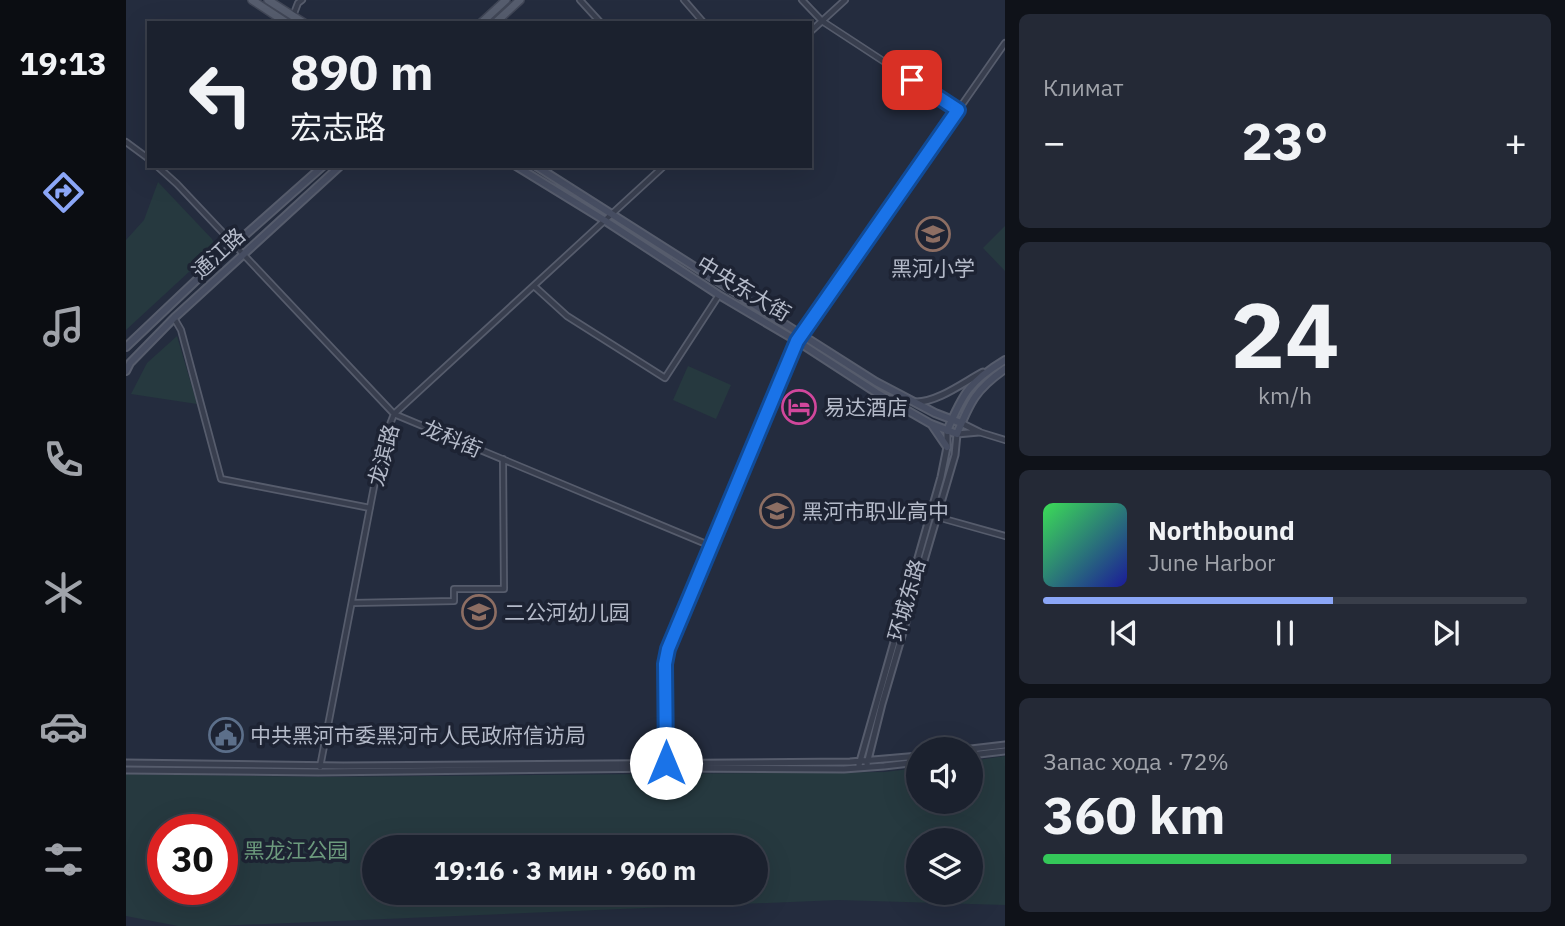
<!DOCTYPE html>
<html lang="ru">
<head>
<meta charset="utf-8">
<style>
	body { margin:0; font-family:"IBM Plex Sans","Noto Sans SC",sans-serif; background:#242936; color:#f1f3f6; height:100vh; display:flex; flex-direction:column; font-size:26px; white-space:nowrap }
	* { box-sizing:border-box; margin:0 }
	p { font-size:23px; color:#a0a3aa }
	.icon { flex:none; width:38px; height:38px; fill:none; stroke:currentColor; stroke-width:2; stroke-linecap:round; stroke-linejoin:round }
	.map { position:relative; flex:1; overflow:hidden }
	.drawer { display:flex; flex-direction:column; gap:14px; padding:14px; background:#0f1219; width:560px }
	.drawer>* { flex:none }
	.banner { position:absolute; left:21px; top:21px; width:665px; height:147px; border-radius:0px; box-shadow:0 7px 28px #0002,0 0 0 2px #393e4a; background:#1b212e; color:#f1f3f6; overflow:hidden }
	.controls { position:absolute; left:780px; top:737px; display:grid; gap:14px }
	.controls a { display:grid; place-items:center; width:77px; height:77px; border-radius:50%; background:#1b212e; box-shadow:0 7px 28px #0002,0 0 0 2px #393e4a; font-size:35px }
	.speed { position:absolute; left:21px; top:814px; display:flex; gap:14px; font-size:35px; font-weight:700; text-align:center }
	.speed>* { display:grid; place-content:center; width:91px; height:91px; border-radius:50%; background:#1b212e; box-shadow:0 7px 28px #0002,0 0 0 2px #393e4a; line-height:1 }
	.speed .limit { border:10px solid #d22; background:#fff; color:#111 }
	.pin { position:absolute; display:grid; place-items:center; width:60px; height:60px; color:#fff; margin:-30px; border-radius:14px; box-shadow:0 4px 10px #0006 }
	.me { position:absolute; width:77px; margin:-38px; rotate:0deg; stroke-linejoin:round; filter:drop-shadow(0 0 5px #0008) }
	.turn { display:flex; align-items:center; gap:24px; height:147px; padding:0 28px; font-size:32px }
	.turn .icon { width:91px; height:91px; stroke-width:2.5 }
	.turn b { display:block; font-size:49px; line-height:60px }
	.big { font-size:52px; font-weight:800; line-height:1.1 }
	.drawer .tile { flex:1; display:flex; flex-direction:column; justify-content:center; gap:10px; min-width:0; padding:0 24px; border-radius:10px; background:#242936 }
	.drawer .dial { align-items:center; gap:0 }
	.dial b { font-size:91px; line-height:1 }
	.song { display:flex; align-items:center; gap:21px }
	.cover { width:84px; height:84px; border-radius:10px; background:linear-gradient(135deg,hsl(130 70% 55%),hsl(240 70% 35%)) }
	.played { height:7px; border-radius:4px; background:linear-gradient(90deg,#8ba6f7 60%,#393e4a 60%) }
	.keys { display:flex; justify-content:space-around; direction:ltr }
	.heat { display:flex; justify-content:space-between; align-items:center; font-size:38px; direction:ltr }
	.charge { height:10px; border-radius:5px; background:linear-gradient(90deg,#34c759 72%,#393e4a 0) }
	.trip { position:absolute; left:236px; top:835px; width:406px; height:70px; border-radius:35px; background:#1b212e; box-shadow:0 7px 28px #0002,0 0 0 2px #393e4a; font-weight:800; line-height:70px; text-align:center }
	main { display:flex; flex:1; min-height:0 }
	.menu { display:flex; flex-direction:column; width:126px; justify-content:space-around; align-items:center; background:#0b0d12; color:#a0a3aa }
	.menu .icon { width:49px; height:49px }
	.menu .on { color:#8ba6f7 }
	.menu b { font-size:32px; color:#f1f3f6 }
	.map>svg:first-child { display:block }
</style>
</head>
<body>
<main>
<nav class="menu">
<b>19:13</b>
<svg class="icon on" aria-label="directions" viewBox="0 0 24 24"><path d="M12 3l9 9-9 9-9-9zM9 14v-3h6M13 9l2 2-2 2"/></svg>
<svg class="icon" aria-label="music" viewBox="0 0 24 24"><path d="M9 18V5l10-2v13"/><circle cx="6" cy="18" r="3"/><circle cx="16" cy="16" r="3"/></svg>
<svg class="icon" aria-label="phone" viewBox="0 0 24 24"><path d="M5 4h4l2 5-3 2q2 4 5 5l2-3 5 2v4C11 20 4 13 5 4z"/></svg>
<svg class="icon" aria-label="climate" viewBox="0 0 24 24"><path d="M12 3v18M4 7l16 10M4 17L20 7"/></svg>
<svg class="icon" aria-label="car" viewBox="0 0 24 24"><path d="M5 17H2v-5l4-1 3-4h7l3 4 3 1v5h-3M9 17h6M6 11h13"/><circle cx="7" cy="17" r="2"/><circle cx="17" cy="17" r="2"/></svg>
<svg class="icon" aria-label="filters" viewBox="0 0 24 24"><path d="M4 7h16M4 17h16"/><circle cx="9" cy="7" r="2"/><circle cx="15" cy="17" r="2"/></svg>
</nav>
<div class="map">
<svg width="879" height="926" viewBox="0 0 879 926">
	<rect width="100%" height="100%" fill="#242c3e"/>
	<path fill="#26393f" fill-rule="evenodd" d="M 32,182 L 86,239 L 90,247 L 0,330 L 0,240 L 18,220 Z
		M 879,226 L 879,271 L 857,248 Z
		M 51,336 L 71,404 L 5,394 L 21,363 Z
		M 562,366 L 605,385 L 590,419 L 547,400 Z
		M 879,756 L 879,905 L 712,900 L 90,926 L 52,926 L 0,916 L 0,774 L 196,777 L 758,772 L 793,768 L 793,802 L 845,802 L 845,761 ZM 37,830 L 96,830 L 96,889 L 37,889 ZM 793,840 L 845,840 L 845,892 L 793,892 ZM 248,847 L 630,847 L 630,892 L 248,892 Z"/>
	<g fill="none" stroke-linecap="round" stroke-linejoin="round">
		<g stroke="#565c6c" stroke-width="8">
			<path id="minor" d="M 454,0 L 475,23
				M 558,0 L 578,23
				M 676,0 L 696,21 L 832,110
				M 167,16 L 172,3 L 176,0
				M 684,32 L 719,0
				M 0,142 L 23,159
				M 31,166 L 51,184 L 268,414 L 585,546
				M 408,286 L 441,316 L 539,378 L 593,295
				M 48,318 L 55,330 L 95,479 L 244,508
				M 853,432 L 879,440
				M 804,515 L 879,536
				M 226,603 L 328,601 L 328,589 L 378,589 L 377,459
				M 540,766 L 539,664 L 542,649 L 671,341 L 879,43
				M 194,767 L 256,445 L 268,414 L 538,166"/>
		</g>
		<g stroke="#565c6c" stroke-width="9">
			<path id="tertiary" d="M 790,402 C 812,402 838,382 857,372
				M 845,749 L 879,745
				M 845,755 L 879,751
				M 0,763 L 217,766 L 724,762 L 793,756
				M 741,764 L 756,704 L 829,455 L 831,434 L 853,432 L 835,423
				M 733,765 L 815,477 L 821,447 L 821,431
				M 0,770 L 192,772 L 540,768 L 718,769 L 758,766 L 793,762"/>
		</g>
		<g stroke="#565c6c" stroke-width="10">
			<path id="secondary" d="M 390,166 L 478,220 L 593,295 L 671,341 L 751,393 L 805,424 L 831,434 C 844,402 850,389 879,369
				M 410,166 L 750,382 L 809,413 L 835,423
				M 0,347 L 100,252 L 197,166
				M 0,371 L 4,363 L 48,318 L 214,166
				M 806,425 L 821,447
				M 821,431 C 837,393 844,381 879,360"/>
		</g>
		<g stroke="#414757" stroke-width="10">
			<path id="primary" d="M 126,0 L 161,23
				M 142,0 L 178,23
				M 355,23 L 380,0
				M 369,23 L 394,0"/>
		</g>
		<use href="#minor" stroke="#383e4e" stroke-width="4.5"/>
		<use href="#tertiary" stroke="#383e4e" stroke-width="5"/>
		<use href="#secondary" stroke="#464d61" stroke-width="6"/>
		<use href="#primary" stroke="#565d6e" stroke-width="7"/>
	</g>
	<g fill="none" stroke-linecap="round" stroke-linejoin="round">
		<g stroke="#114b97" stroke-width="18">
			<path id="route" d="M 540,763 L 539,664 L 542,649 L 671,341 L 832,110 L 786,80"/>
		</g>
		<use href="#route" stroke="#1a73e8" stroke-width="12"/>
	</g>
	<defs>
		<g id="school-ring" transform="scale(1.75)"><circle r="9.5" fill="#1d2333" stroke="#8d6e63" stroke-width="1.5"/><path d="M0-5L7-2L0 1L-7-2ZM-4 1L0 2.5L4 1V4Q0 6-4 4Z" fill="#8d6e63"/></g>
		<g id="hotel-ring" transform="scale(1.75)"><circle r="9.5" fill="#1d2333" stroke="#d1479c" stroke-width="1.5"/><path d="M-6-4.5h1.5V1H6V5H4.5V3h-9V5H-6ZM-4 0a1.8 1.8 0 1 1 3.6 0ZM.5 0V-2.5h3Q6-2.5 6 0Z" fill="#d1479c"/></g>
		<g id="civic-ring" transform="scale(1.75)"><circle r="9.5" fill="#1d2333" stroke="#5c6f8a" stroke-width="1.5"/><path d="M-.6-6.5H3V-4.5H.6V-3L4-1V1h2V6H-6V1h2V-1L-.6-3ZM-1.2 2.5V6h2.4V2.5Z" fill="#5c6f8a"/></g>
	</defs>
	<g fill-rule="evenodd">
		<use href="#school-ring" x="807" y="234"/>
		<use href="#hotel-ring" x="673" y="407"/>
		<use href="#school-ring" x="651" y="511"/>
		<use href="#school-ring" x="353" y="612"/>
		<use href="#civic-ring" x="100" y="735"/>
	</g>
	<g text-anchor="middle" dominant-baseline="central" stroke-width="7" stroke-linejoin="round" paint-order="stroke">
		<g font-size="21" fill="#b4bac9" stroke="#1d2333">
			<text transform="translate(92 253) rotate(-43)">通江路</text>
			<text transform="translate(618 288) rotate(31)">中央东大街</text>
			<text transform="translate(326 438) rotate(23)">龙科街</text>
			<text transform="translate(257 455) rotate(-75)">龙滨路</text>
			<text transform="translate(780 600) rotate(-74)">环城东路</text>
		</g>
		<g font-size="21" fill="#b4bac9" stroke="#1d2333" text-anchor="start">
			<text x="807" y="268" text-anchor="middle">黑河小学</text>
			<text x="698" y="407">易达酒店</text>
			<text x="676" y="511">黑河市职业高中</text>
			<text x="378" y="612">二公河幼儿园</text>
			<text x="124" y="735">中共黑河市委黑河市人民政府信访局</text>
		</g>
		<g font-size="21" fill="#6c9a7d" stroke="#1d2333">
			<text x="170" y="850">黑龙江公园</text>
		</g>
	</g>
</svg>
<div class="controls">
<a><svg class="icon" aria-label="sound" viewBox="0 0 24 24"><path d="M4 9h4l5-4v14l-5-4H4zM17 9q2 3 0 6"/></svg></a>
<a><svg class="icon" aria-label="layers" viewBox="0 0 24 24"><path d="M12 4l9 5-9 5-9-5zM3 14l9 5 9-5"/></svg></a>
</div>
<div class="speed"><div class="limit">30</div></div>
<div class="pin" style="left:786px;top:80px;background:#d93025"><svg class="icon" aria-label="arrive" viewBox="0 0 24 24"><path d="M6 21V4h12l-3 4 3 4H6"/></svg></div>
<svg class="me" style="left:540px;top:763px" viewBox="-20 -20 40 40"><circle r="19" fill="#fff"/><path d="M0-13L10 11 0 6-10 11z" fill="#1a73e8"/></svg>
<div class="trip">19:16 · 3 мин · 960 m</div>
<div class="banner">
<div class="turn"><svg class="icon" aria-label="left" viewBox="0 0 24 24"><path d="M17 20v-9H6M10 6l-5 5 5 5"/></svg><div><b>890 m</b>宏志路</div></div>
</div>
</div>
<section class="drawer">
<div class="tile"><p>Климат</p>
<div class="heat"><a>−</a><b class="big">23°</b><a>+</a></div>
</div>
<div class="tile dial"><b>24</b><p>km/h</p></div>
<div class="tile">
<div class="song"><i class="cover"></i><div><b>Northbound</b><p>June Harbor</p></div></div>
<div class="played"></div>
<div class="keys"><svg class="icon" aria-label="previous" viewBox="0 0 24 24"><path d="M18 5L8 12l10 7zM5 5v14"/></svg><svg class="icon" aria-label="pause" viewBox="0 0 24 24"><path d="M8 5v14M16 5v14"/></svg><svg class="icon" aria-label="next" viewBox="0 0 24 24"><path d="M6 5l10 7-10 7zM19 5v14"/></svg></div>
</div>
<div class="tile"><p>Запас хода · 72%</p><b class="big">360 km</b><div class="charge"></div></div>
</section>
</main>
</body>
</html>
